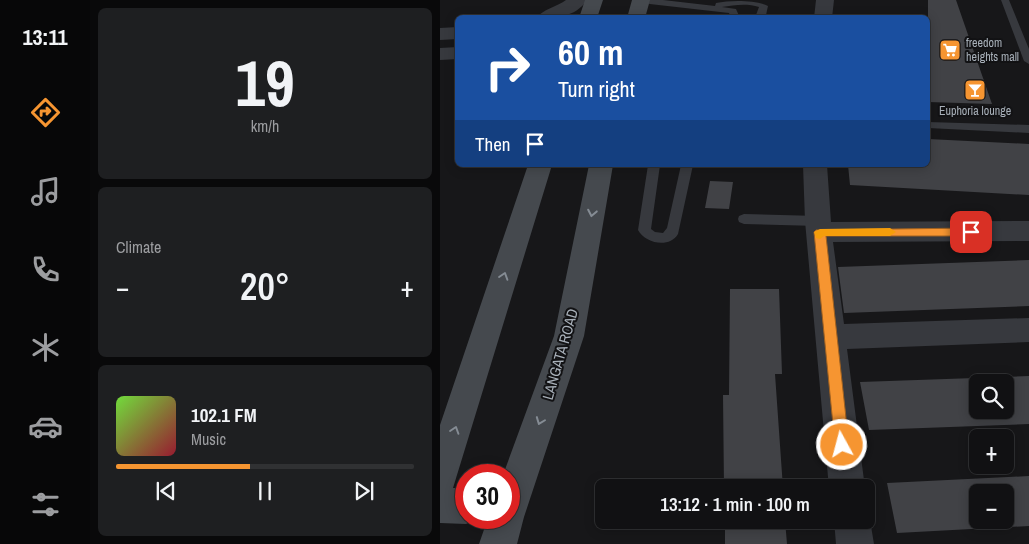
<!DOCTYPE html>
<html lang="en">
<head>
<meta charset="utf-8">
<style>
	body { margin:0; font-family:"Archivo Narrow",sans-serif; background:#1e1f21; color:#f1f3f6; height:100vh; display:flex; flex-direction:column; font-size:19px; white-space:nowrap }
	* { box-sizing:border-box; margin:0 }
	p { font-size:16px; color:#9c9da0 }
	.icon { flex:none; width:28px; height:28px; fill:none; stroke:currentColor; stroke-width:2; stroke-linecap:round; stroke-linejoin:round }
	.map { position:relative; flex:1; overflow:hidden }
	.sheet { display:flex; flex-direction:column; gap:8px; padding:8px; background:#09090a; width:350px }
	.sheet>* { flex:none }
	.banner { position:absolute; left:15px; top:15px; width:475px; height:152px; border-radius:8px; box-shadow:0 2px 12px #0003,0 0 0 1px #303133; background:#1a4fa0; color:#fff; overflow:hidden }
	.buttons { position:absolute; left:529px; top:374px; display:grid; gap:10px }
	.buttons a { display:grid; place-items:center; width:45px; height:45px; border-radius:8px; background:#111113; box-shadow:0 2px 12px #0003,0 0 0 1px #303133; font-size:25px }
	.speed { position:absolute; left:15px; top:464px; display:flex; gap:10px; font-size:25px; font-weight:700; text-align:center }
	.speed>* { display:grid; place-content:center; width:65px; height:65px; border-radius:50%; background:#111113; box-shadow:0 2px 12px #0003,0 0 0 1px #303133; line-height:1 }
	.speed .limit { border:8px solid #d22; background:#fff; color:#111 }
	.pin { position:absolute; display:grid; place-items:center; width:42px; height:42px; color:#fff; margin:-21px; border-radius:10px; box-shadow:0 2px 8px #0006 }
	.me { position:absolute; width:55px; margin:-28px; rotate:353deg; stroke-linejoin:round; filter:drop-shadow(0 0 4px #0008) }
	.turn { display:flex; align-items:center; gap:18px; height:105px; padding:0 20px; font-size:22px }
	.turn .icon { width:65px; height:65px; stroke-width:2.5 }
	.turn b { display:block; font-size:35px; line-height:42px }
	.then { display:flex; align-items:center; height:48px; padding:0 20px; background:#0003; gap:10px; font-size:19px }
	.big { font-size:38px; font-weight:600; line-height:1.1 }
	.sheet .card { flex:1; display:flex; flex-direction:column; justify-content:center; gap:8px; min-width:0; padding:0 18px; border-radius:8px; background:#1e1f21 }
	.sheet .dial { align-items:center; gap:0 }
	.dial b { font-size:65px; line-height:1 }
	.song { display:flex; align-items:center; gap:15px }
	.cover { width:60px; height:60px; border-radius:8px; background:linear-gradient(135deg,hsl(100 70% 55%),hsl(350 70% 35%)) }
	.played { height:5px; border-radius:2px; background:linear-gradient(90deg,#f69531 45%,#303133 45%) }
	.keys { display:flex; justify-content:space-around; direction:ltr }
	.heat { display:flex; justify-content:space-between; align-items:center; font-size:28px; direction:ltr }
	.trip { position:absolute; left:155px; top:479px; width:280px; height:50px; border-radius:8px; background:#111113; box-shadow:0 2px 12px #0003,0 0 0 1px #303133; font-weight:600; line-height:50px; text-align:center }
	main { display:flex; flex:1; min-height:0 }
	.tab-bar { display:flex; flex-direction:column; width:90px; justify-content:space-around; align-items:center; background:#070708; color:#9c9da0 }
	.tab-bar .icon { width:35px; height:35px }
	.tab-bar .current { color:#f69531 }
	.tab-bar b { font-size:22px; color:#f1f3f6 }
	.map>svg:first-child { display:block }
</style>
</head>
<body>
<main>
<nav class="tab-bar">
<b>13:11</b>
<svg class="icon current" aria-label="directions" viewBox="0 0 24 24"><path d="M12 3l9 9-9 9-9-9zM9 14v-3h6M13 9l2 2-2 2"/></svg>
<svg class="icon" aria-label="music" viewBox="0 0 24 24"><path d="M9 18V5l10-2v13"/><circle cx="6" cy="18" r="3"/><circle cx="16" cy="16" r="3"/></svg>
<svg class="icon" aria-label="phone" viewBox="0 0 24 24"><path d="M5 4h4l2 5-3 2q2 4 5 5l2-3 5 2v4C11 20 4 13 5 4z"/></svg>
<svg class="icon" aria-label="climate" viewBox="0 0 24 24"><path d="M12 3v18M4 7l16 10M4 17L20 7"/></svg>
<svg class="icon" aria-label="car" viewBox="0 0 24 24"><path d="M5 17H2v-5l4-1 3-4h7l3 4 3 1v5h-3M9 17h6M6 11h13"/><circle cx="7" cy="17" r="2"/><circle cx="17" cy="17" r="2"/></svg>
<svg class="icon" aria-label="filters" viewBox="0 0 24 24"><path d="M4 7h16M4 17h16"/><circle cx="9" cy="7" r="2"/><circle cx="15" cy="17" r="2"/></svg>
</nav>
<section class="sheet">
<div class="card dial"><b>19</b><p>km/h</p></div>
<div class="card"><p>Climate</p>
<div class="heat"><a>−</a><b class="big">20°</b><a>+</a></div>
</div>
<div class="card">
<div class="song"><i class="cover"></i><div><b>102.1 FM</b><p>Music</p></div></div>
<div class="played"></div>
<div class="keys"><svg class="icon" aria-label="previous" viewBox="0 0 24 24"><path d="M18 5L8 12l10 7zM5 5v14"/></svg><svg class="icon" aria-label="pause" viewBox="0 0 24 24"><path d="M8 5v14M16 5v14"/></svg><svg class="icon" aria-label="next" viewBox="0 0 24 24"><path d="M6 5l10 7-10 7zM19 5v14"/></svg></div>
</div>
</section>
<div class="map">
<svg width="589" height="544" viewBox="0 0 589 544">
	<rect width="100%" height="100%" fill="#171719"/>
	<path fill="#414246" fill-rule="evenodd" d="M 488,0 L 516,0 L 552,104 L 488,102 Z
		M 488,139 L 589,144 L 589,195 L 410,185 L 408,165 L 488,165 Z
		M 270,181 L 293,182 L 289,209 L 265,208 Z
		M 589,260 L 589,306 L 404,313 L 398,267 Z
		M 290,289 L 339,289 L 342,374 L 335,374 L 343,488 L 284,488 L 283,395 L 289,395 Z
		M 589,376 L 589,424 L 429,430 L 420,382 ZM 538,382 L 565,382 L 565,410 L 538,410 Z
		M 589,476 L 589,526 L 457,533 L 447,483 ZM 538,492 L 565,492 L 565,520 L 538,520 Z
		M 285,520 L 345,520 L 347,544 L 285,544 Z"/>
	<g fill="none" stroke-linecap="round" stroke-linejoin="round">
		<path fill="#37393e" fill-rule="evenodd" d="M 197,0 L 223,0 L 275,6 L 276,3 C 291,0 316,0 328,6 L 326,15 L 322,18 L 316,15 L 319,7 C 307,3 294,5 282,7 L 296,9 L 300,18 L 291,18 L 289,13 L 201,3 Z
			M 561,0 L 569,0 L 589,49 L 589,64 L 584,61 Z
			M 488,122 L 589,125 L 589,133 L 488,128 Z
			M 208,165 L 220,165 L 211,229 L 215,232 L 223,233 L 227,228 L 241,165 L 253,165 L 238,234 C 229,249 205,243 198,230 Z
			M 304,214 L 378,216 L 383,218 L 384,221 L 383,224 L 378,226 L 304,224 L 299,222 L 298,219 L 299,216 Z"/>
		<path fill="#37393e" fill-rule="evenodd" d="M 376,0 L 394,0 L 392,18 L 374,18 Z
			M 363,165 L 387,165 L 391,222 L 589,221 L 589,241 L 393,242 L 404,324 L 589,318 L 589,342 L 407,349 L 425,488 L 389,488 L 365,221 Z
			M 426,510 L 430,520 L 434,544 L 396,544 L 394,520 L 426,520 Z"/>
		<path fill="#37393e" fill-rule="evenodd" d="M 126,0 L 147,0 C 135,18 115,18 96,18 C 102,10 118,6 126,0 Z
			M 18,27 L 18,39 L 0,40 L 0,28 Z
			M 18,47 L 18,59 L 0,60 L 0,48 Z"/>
		<path fill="#45494e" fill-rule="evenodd" d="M 145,0 L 163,0 L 157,18 L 139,18 Z
			M 192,0 L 210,0 L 205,18 L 187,18 Z
			M 88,165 L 112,165 L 13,488 L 26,488 L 26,518 L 39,518 L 26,524 L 0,523 L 0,425 Z
			M 149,165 L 173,165 L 144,336 L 84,517 L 77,544 L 39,544 L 48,518 L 69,518 L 69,475 L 63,475 L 114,336 Z"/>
	</g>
	<defs><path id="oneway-chevron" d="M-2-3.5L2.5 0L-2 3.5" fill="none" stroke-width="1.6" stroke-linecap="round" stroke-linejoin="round" transform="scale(1.25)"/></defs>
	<g stroke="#858c94">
		<use href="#oneway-chevron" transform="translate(152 213) rotate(101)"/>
		<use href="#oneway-chevron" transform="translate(64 276) rotate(-72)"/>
		<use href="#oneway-chevron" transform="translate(100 421) rotate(111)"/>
		<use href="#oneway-chevron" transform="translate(15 430) rotate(-72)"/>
	</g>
	<path fill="#f69531" stroke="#a06120" d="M 531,228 L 537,232 L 531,236 L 386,236 L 409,445 L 407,450 L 402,452 L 397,450 L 395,445 L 374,232 L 376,230 Z"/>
	<path fill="#f59e0b" d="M 450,228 L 456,232 L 450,236 L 384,236 L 380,239 L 376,238 L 374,232 L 380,229 Z"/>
	<defs>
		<g id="supermarket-square" transform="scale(1.125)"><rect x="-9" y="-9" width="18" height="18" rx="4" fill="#f69531" stroke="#121214"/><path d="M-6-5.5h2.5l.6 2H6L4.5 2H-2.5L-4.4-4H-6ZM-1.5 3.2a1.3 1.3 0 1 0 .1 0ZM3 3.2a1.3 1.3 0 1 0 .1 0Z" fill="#fff"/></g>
		<g id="bar-square" transform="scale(1.125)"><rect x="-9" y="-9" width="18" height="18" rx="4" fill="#f69531" stroke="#121214"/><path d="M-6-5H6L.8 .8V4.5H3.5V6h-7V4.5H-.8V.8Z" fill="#fff"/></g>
	</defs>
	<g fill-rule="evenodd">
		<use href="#supermarket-square" x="510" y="50"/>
		<use href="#bar-square" x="535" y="90"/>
	</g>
	<g text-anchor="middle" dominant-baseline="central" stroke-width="4" stroke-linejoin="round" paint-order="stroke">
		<g font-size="12" fill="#a8b0b9" stroke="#121214" text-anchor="start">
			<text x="526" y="43">freedom<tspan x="526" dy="14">heights mall</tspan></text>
			<text x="535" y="111" text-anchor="middle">Euphoria lounge</text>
		</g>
		<g font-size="15" fill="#a8b0b9" stroke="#121214">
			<text transform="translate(120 354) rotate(-74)">LANGATA ROAD</text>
		</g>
	</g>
</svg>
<div class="buttons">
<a><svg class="icon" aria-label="search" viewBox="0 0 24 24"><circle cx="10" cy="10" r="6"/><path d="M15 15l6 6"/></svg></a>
<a>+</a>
<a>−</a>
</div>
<div class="speed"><div class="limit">30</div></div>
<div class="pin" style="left:531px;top:232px;background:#d93025"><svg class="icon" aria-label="arrive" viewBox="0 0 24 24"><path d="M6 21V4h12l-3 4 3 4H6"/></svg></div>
<svg class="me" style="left:402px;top:445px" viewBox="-20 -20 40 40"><circle r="17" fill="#f69531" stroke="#fff" stroke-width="3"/><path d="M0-11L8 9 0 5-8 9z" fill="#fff"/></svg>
<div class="trip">13:12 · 1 min · 100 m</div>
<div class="banner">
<div class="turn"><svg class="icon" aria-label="right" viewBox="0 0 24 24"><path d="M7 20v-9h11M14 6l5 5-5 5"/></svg><div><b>60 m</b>Turn right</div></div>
<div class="then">Then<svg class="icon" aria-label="arrive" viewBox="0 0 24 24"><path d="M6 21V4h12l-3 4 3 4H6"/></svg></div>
</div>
</div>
</main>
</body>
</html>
